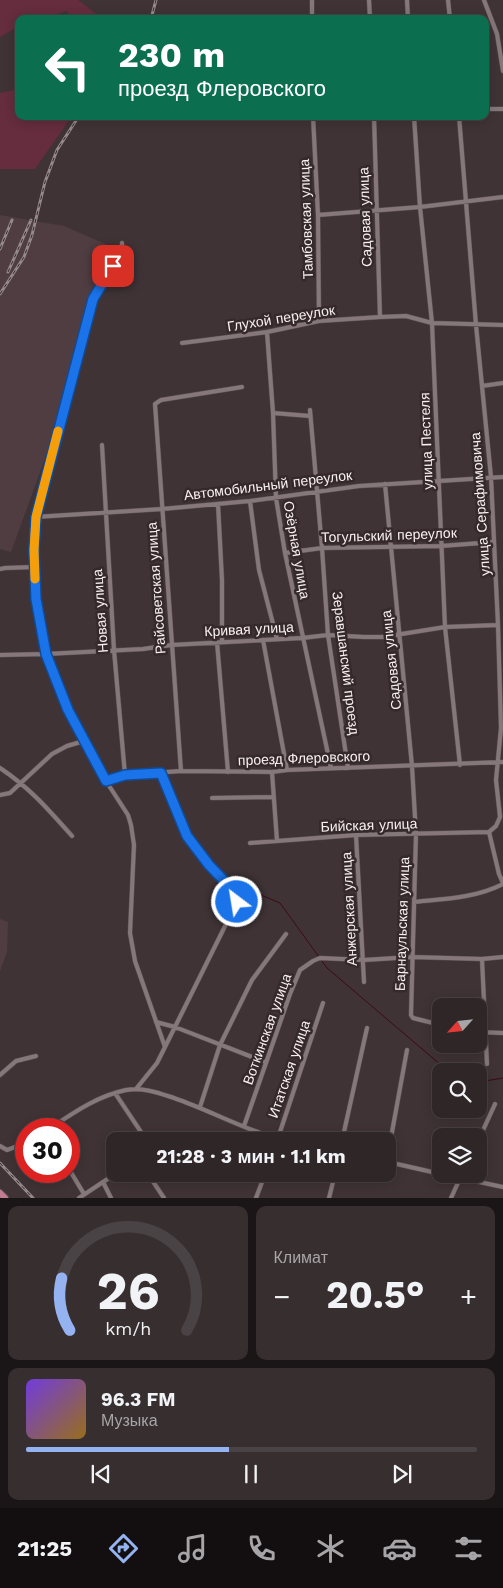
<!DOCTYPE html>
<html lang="ru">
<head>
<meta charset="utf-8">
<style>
	body { margin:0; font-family:"Work Sans",sans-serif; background:#372e30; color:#f1f3f6; height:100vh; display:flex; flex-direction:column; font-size:19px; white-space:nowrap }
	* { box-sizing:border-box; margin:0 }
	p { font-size:16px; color:#a7a5a8 }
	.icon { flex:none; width:28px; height:28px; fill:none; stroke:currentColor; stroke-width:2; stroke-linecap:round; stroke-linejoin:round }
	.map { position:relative; height:1198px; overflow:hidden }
	.side { display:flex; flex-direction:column; gap:8px; padding:8px; background:#1a1516; flex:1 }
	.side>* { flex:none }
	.top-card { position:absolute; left:15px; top:15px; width:474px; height:105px; border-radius:10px; box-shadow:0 2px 12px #0003,0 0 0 1px #4a4345; background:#0b6e4f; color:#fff; overflow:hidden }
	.needle { width:32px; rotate:243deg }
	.tools { position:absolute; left:432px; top:998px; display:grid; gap:10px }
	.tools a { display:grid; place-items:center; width:55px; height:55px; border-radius:10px; background:#2f2628; box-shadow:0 2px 12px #0003,0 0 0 1px #4a4345; font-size:25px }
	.speed { position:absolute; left:15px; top:1118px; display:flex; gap:10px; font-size:25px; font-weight:700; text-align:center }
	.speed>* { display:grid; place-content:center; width:65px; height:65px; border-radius:50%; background:#2f2628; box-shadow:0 2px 12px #0003,0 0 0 1px #4a4345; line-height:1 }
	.speed .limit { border:8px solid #d22; background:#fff; color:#111 }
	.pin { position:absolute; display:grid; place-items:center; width:42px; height:42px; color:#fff; margin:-21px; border-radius:10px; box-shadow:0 2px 8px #0006 }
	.me { position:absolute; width:55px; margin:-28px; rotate:329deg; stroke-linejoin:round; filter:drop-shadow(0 0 4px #0008) }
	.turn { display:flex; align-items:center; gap:18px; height:105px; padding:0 20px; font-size:22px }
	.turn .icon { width:65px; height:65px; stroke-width:2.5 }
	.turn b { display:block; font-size:35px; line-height:42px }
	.big { font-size:38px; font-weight:700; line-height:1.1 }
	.side .tile { flex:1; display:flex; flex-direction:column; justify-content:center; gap:8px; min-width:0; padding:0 18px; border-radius:10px; background:#372e30 }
	.side .dial { align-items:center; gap:0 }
	.dial svg { height:130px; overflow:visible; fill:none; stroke:#4a4345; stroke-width:7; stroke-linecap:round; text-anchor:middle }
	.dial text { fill:#f1f3f6; stroke:none }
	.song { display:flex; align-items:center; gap:15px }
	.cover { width:60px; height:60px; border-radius:8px; background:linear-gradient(135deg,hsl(260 70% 55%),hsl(40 70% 35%)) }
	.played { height:5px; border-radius:2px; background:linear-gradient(90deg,#95b2f1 45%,#4a4345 45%) }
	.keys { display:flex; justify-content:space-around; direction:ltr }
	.heat { display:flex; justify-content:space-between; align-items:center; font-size:28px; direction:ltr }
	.side .tiles { flex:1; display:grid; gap:8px; grid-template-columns:1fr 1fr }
	.tile:last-child { grid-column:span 2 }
	.trip { position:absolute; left:106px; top:1132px; width:290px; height:50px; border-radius:10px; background:#2f2628; box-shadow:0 2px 12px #0003,0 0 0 1px #4a4345; font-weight:700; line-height:50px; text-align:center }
	.menu { display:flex; height:80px; justify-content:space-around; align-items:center; background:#130f10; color:#a7a5a8 }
	.menu .icon { width:35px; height:35px }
	.menu .on { color:#95b2f1 }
	.menu b { font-size:22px; color:#f1f3f6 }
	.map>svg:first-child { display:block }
</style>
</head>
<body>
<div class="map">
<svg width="503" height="1198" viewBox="0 0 503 1198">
	<rect width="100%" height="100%" fill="#3f3336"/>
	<path fill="#4f3d41" d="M 0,215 L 64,226 L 117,249 L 87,307 L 59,420 L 11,552 L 0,549 Z
		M 0,919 L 8,922 L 7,952 L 0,971 Z"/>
	<path fill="#652d3d" d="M 0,0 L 78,0 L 103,19 L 72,19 L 67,11 L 41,19 L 19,19 L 19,26 L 0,37 Z
		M 19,89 L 19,116 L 72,116 L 35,169 L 0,169 L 0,93 Z"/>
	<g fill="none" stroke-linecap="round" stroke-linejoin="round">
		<path stroke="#3e081c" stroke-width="1" d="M 239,886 L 280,903 L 327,968 L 448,1071
			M 479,1082 L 503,1078"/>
		<g stroke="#5c5254" stroke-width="5">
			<path id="street" d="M 312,0 L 312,19
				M 369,0 L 370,19
				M 407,0 L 408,19
				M 448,0 L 450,19
				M 484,0 L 497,34 L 503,71
				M 485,109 L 503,109
				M 313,116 L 318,215 L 319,321
				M 374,116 L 380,317
				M 414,116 L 420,207 L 432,323 L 445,627 L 460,765
				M 459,116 L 476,325 L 491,477 L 498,625 L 501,728 L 496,780 L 500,817 L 496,826 L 489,832 L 499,874 L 503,883
				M 313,118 L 350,116
				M 318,215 L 420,207 L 503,197
				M 122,243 L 122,249 L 93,299 L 35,517 L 34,567 L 36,599 L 46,654 L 56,682 L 68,710 L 106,781 L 128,815 L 131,825 L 134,845 L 130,933 L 135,961 L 165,1047 L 157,1063 L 136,1089
				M 267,332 L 273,413 L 276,498 L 285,553 L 331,768
				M 182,343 L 267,332 L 319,321 L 380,317 L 406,316 L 432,323 L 503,325
				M 482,386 L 503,383
				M 310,410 L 322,548 L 328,635 L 348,768
				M 273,413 L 310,416
				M 102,445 L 114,650 L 125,775
				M 385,484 L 412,766 L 416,834 L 411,1015 L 413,1018 L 441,1025
				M 250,501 L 259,570 L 277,639
				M 218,504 L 222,580 L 222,642
				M 35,517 L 162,509 L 250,501 L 359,486 L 503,477
				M 285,553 L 322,548 L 441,546 L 494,542
				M 0,569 L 5,568 L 34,567
				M 263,640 L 287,770
				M 217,642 L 228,772
				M 0,655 L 46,654 L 143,649 L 171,645 L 302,638 L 328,635 L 364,637 L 383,637 L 445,627 L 498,625
				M 0,768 C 30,788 48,809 72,836
				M 181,771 L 155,404 L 161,400 L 242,387
				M 272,772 L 277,841
				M 161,773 L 187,836 L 209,865 L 233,891 L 237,896 L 237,902 L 165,1047
				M 106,781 L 125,775 L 181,771 L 272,772 L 287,770 L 503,762
				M 0,795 L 10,793 L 52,754 L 67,746 L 84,741
				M 212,798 L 273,797
				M 356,835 L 364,982
				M 250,843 L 356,835 L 489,832
				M 414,902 C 444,899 476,898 503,884
				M 482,959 L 487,1064
				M 156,1022 L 175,1027 L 265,1062
				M 479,1032 L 503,1033
				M 0,1075 L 16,1061 L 36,1056
				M 115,1093 L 147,1141
				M 200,1107 L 220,1045 L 252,980 L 286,934
				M 244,1126 L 290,994 L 300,970 L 313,961 L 320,958 L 364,960 L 412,957 L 482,959 L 503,957
				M 49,1129 C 73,1113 97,1096 126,1090 C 143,1087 159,1093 174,1098 C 212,1111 250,1133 288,1141
				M 114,1135 L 120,1141
				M 479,1139 L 495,1104
				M 277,1141 L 323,1003
				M 342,1141 L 367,1028
				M 0,1146 L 7,1150 L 26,1143
				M 388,1154 L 407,1050
				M 388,1162 L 441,1174
				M 69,1169 L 84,1194
				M 148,1174 L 164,1198
				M 173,1174 L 179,1180
				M 442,1174 L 503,1187
				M 103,1182 L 111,1198
				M 79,1198 L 115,1174
				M 256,1198 L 265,1174
				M 329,1198 L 335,1174
				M 451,1198 L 462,1174"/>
		</g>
		<g stroke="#5c5254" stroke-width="8">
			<path id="primary" d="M 0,1193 L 5,1198"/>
		</g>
		<use href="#street" stroke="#85777a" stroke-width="4"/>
		<use href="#primary" stroke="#c27d90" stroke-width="6"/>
		<g stroke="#948a8c" stroke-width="3">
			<path id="rail" d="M 151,19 L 156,0
				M 0,249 L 12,220
				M 8,272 L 31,220
				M 0,294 L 24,257 L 32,235 L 45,182 L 57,150 L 79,116
				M 0,1163 L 33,1198"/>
		</g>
		<use href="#rail" stroke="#35292c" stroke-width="1" stroke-dasharray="4" stroke-linecap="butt"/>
	</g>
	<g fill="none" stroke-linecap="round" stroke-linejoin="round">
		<g stroke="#114b97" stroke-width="12">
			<path id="route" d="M 113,266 L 93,299 L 36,517 L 34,550 L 36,599 L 46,654 L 68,710 L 106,781 L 125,775 L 161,773 L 187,836 L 209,865 L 233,890 L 237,896 L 237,902"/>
		</g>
		<use href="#route" stroke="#1a73e8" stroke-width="9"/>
		<path stroke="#f59e0b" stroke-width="9" d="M 35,579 L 34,550 L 36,517 L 58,431"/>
	</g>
	<g text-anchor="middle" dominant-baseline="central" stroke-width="5" stroke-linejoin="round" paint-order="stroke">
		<g font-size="14" fill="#f7eff1" stroke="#35292c">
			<text transform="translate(365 217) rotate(-92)">Садовая улица</text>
			<text transform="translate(306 219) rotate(-92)">Тамбовская улица</text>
			<text transform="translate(281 318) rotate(-9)">Глухой переулок</text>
			<text transform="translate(426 441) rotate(-92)">улица Пестеля</text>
			<text transform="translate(268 485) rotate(-7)">Автомобильный переулок</text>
			<text transform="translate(480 504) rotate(-94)">улица Серафимовича</text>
			<text transform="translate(389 535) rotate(-2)">Тогульский переулок</text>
			<text transform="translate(297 550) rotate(80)">Озёрная улица</text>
			<text transform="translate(156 588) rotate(-94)">Райсоветская улица</text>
			<text transform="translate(100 611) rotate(-94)">Новая улица</text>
			<text transform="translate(249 629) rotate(-3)">Кривая улица</text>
			<text transform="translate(391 660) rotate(-96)">Садовая улица</text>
			<text transform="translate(346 663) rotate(83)">Зеравшанский проезд</text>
			<text transform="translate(304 758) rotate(-2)">проезд Флеровского</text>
			<text transform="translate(369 825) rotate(-2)">Бийская улица</text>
			<text transform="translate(349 909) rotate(-93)">Анжерская улица</text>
			<text transform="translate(402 924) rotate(-88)">Барнаульская улица</text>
			<text transform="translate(267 1029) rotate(-70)">Воткинская улица</text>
			<text transform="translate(289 1069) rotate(-71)">Итатская улица</text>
		</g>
	</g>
</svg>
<div class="tools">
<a><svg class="needle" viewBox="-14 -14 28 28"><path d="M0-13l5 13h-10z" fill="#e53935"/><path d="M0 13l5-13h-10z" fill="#a7a5a8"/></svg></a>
<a><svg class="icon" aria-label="search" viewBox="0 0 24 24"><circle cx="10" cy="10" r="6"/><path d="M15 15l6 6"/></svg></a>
<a><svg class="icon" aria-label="layers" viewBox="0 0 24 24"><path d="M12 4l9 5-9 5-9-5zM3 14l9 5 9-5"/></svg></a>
</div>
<div class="speed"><div class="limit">30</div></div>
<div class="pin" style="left:113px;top:266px;background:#d93025"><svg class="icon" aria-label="arrive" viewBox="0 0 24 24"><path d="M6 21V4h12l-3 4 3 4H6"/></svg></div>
<svg class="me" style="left:237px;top:902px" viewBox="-20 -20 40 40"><circle r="17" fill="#1a73e8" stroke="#fff" stroke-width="3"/><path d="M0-11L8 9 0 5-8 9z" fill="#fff"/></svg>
<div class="trip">21:28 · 3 мин · 1.1 km</div>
<div class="top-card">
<div class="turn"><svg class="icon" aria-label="left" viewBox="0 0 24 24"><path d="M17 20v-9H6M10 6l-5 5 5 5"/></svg><div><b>230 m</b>проезд Флеровского</div></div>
</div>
</div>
<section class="side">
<div class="tiles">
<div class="tile dial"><svg viewBox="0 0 100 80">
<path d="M14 69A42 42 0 1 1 86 69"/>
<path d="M14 69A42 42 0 0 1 9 37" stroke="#95b2f1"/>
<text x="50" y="56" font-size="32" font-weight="700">26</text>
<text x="50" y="72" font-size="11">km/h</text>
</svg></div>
<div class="tile"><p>Климат</p>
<div class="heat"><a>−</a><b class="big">20.5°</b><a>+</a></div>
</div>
<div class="tile">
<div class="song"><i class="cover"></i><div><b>96.3 FM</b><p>Музыка</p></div></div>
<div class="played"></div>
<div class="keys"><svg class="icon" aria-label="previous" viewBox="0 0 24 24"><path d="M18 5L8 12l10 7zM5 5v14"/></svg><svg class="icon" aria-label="pause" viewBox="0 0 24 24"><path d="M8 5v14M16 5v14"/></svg><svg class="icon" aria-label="next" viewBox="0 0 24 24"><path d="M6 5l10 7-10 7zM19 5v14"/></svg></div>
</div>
</div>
</section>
<nav class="menu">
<b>21:25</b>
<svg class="icon on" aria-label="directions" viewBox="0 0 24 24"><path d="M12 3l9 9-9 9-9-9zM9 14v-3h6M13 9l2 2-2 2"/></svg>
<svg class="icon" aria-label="music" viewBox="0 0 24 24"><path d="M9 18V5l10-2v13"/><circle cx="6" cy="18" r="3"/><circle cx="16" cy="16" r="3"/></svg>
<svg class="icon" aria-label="phone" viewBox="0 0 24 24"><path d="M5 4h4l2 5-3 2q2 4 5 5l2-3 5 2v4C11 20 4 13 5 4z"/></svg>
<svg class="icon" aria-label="climate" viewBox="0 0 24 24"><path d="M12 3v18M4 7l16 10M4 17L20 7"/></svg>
<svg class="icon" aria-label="car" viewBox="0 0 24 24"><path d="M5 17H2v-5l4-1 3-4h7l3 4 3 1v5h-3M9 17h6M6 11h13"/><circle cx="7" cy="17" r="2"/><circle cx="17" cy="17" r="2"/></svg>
<svg class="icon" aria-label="filters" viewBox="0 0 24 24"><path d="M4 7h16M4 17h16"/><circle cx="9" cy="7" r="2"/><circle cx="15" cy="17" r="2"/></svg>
</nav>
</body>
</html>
